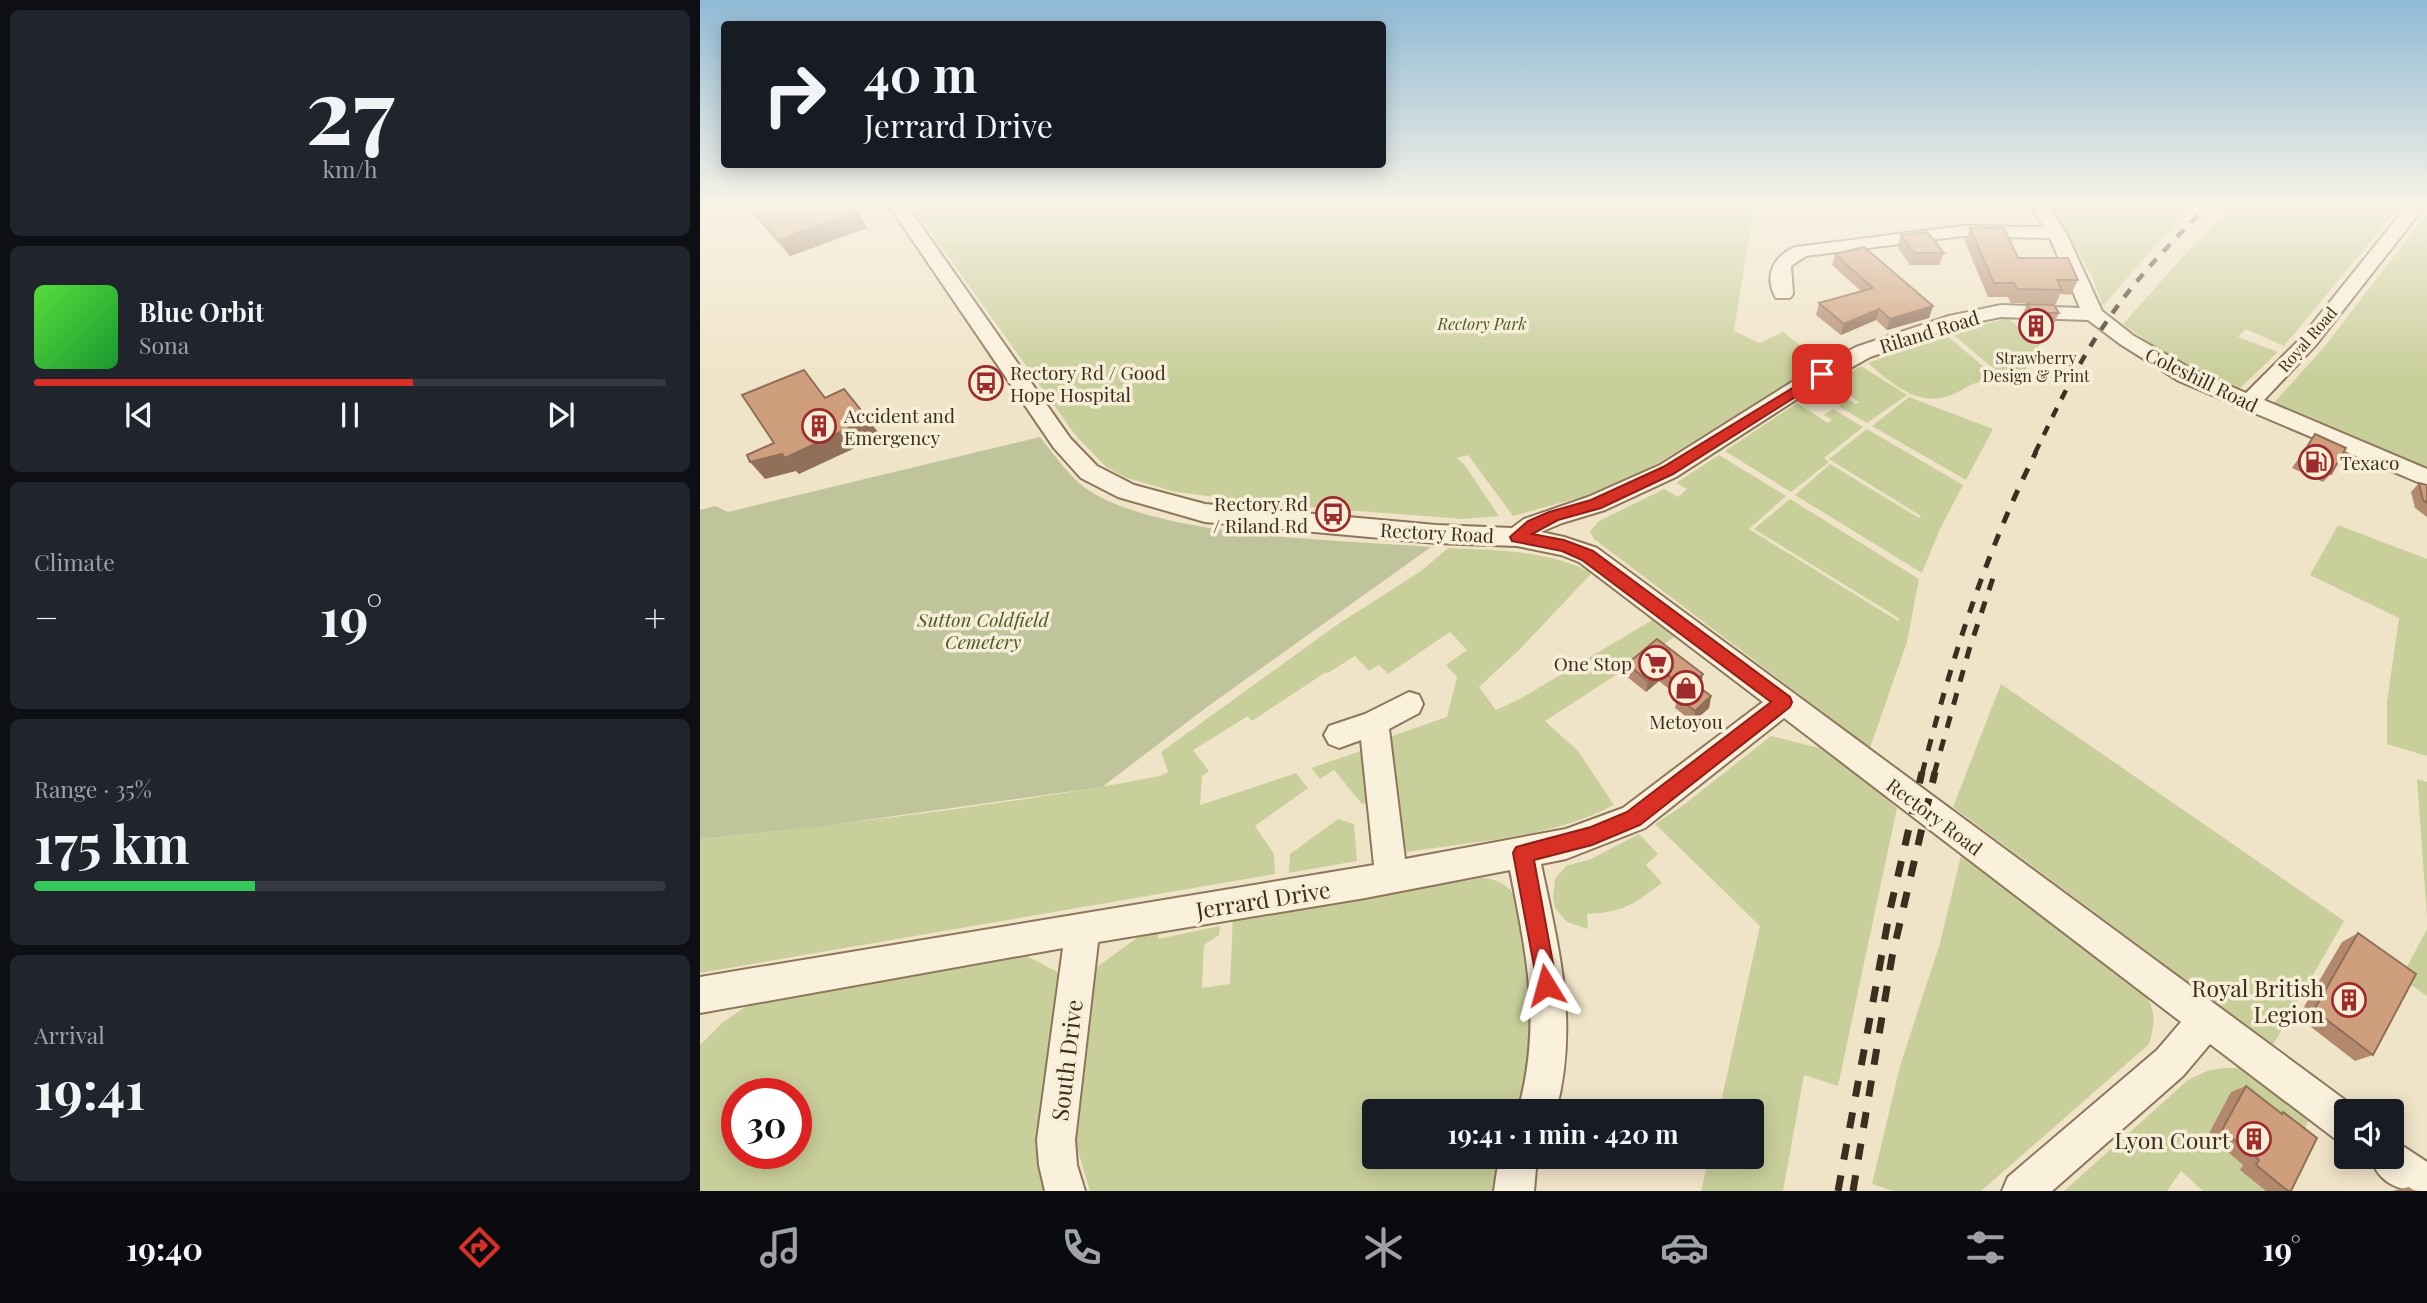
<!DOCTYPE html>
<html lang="en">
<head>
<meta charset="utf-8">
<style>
	body { margin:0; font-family:"Playfair Display",serif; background:#20242c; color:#f1f3f6; height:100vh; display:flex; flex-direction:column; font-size:26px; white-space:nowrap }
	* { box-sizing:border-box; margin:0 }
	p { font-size:23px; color:#9ea1a6 }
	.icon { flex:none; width:38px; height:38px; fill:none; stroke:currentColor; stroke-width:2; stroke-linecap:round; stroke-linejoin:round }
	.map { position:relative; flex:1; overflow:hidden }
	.details { display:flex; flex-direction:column; gap:10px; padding:10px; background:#0d0f14; width:700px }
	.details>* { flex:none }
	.banner { position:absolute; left:21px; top:21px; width:665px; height:147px; border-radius:7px; box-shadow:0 4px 18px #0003; background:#171b24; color:#f1f3f6; overflow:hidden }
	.buttons { position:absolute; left:1634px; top:1099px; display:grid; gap:14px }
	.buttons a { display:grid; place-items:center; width:70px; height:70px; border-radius:7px; background:#171b24; box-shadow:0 4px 18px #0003; font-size:35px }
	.speed { position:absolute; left:21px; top:1078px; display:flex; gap:14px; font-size:35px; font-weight:700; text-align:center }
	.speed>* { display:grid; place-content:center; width:91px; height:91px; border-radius:50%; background:#171b24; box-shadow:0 4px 18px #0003; line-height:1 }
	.speed .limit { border:10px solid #d22; background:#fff; color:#111 }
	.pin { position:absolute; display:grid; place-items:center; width:60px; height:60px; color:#fff; margin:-30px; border-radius:14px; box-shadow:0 4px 10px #0006 }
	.me { position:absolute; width:77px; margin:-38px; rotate:352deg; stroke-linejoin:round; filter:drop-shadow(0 0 5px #0008) }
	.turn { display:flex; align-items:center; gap:24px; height:147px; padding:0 28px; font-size:32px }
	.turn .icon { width:91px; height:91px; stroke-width:2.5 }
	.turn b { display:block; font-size:49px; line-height:60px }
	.big { font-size:52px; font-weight:700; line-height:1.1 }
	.details .card { flex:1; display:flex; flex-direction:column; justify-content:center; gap:10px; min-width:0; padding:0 24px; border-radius:10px; background:#20242c }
	.details .dial { align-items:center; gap:0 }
	.dial b { font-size:91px; line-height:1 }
	.song { display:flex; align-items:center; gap:21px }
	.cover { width:84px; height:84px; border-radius:10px; background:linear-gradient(135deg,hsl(110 70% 55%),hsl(130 70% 35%)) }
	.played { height:7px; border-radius:4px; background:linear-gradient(90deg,#d93025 60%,#363941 60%) }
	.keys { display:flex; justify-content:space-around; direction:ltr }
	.heat { display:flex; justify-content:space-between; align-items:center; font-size:38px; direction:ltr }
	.charge { height:10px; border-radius:5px; background:linear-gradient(90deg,#34c759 35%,#363941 0) }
	.trip { position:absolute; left:662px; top:1099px; width:402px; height:70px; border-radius:7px; background:#171b24; box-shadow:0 4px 18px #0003; font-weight:700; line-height:70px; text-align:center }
	.tab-bar { display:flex; height:112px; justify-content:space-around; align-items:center; background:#090b0e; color:#9ea1a6 }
	.tab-bar .icon { width:49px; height:49px }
	.tab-bar .selected { color:#d93025 }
	.tab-bar b { font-size:32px; color:#f1f3f6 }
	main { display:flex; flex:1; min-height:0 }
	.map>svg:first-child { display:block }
</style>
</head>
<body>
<main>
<section class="details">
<div class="card dial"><b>27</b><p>km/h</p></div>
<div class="card">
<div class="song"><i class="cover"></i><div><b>Blue Orbit</b><p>Sona</p></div></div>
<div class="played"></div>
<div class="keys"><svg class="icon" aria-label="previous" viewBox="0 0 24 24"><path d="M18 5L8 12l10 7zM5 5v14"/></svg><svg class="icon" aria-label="pause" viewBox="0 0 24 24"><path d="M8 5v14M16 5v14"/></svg><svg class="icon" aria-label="next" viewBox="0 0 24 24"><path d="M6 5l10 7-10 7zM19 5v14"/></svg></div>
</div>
<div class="card"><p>Climate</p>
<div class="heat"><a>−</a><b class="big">19°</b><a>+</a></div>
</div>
<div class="card"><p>Range · 35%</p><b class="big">175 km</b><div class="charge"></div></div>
<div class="card"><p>Arrival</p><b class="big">19:41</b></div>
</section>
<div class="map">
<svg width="1727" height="1191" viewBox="0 0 1727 1191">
	<rect width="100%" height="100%" fill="#f0e4c8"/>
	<path fill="#c9cf9b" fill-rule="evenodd" d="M 213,207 L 1054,207 L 1034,331 L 1059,343 L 1083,332 L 1110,353 L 1109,370 L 937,476 L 882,497 L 813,516 L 768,455 L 756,458 L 764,464 L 799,516 L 763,519 L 593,506 L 475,492 L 424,477 L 406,467 L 376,436 Z
		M 1352,207 L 1494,207 L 1455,246 L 1403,306 L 1392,277 Z
		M 1532,207 L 1699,207 L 1584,346 L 1546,329 L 1538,337 L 1578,352 L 1538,390 L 1474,361 L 1423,324 L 1499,239 Z
		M 1727,213 L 1727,469 L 1573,404 L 1626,345 Z
		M 1308,318 L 1340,344 L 1316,387 L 1251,333 Z
		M 1246,335 L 1296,377 C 1286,381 1274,382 1265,388 C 1227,412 1201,392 1168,363 Z
		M 1161,366 L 1207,395 L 1167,423 L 1138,406 L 1149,400 L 1156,404 L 1159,402 L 1132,384 Z
		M 1209,397 L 1293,429 L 1266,480 L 1172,426 Z
		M 1097,403 L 1128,423 L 1132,420 L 1124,415 L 1133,409 L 1163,427 L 1124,458 L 1129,462 L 1091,492 L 1025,451 Z
		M 1167,429 L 1263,485 L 1240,529 L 1222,573 L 1095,495 L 1130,464 L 1219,518 L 1221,516 L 1129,459 Z
		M 1019,455 L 1086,496 L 1049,529 L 1198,621 L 1200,619 L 1189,612 L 1054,529 L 1090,499 L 1219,579 L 1207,642 L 1170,748 L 894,539 L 890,532 L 899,521 L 964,489 L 978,497 L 987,489 L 976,483 Z
		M 1638,525 L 1727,559 L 1727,756 L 1687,744 L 1687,702 L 1699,618 L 1610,575 Z
		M 748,548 C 796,550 849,550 892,573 L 819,650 L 779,687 L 796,710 L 820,699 L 954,619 L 976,636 L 845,721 L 878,751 L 914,805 C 852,838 775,841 707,852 L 703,839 L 696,836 L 689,737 L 747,717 L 757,677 L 746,665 L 767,650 L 750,632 L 688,674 L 679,665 L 669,671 L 655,656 L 628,673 L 626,672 L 552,721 L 548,716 L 493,750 L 509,771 L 502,776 L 500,805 L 596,773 L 608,788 L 555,826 L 574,854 L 575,874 L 0,973 L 0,839 C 154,823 308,805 460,776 L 468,772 L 461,752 L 638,624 L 721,571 Z
		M 1301,684 L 1644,921 L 1573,1045 L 1253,807 Z
		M 1071,736 L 1119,748 L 1150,769 L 1197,808 L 1138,1086 L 1104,1075 L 1083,1191 L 1001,1191 L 1009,1157 L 1052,1157 L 1052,1111 L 1019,1111 L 1060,926 L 955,824 L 981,807 Z
		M 664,750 L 669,803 L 662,804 L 634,770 L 620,779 L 611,768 Z
		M 1717,779 L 1727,782 L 1727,917 Z
		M 638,819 L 654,824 L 657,861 L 589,873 L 590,854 Z
		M 939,834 L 958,854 L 946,865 L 962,883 C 932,905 925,912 887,914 L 888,929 L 867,922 L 855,908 L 853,898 L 855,879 L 866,866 L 891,859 Z
		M 1261,856 L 1443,993 C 1457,1009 1455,1025 1449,1044 L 1281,1191 L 1193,1191 L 1172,1184 L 1200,1066 L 1240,943 Z
		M 781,878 C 797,878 812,887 818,902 L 835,1013 L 825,1099 L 819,1111 L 674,1111 L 674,1157 L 800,1157 L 794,1191 L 390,1191 L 375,1141 L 397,967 L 438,937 L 459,933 L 458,939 L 520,926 L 519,935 L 504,945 L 502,988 L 530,984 L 533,916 L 573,913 Z
		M 1727,929 L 1727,996 L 1701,978 Z
		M 327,956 L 363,975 L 338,1128 L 339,1161 L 346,1191 L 0,1191 L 0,1045 L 22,1023 L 48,1005 ZM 37,1094 L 96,1094 L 96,1153 L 37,1153 Z
		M 1523,1068 L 1542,1068 L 1609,1119 L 1600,1143 L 1531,1093 L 1508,1135 L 1543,1165 L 1541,1170 L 1566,1191 L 1503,1191 L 1481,1171 L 1467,1191 L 1364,1191 L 1488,1080 L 1507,1071 Z"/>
	<path fill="#bfc49a" d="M 340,437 C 352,452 364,469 378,482 C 440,538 646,540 731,547 L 507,707 L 402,787 L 123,826 L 0,839 L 0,510 L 15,506 L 28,512 Z"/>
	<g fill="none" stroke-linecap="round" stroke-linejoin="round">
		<g stroke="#8d765c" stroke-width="4">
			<path id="minor" d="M 190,207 L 208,207 L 370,438 L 397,466 L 434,485 L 505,504 L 736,525 L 812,528 L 824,519 L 888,497 L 960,465 L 1092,382 L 1156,347 L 1249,316 L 1301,305 L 1380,308 L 1350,238 L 1262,236 L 1106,256 L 1091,266 L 1093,294 L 1090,298 L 1076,298 C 1063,276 1074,255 1096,247 L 1262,226 L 1344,227 L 1331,207 L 1349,207 L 1366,233 L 1402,311 L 1434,336 L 1495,371 L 1546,393 L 1601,338 L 1706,207 L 1724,207 L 1615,346 L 1564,400 L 1727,469 L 1727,486 L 1479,381 L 1420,344 L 1388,320 L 1301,317 L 1261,325 L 1170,357 L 1108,392 L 976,477 L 905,510 L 862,523 L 841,532 L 864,537 L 897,548 L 1660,1111 L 1647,1111 L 1647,1144 L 1634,1138 L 1510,1044 L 1483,1076 L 1352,1191 L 1302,1191 L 1308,1177 L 1457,1050 L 1481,1022 L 1084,718 L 945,828 L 866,859 L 841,864 C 859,950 879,1023 856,1111 L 818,1111 C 842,1023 827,957 810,870 L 665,898 L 398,942 L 375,1140 L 377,1165 L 385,1191 L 345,1191 L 339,1165 L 337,1140 L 363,948 L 0,1013 L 0,977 L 674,865 L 661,740 L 639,748 L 629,744 L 624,735 L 629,726 L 665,714 L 709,692 L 719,695 L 723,704 L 719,713 L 689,729 L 705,859 L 866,829 L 923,808 L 1063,702 L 879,562 L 861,555 L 817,546 L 736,543 L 505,522 L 418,497 L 381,478 L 354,448 Z
				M 1692,1139 L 1727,1162 L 1727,1191 C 1699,1191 1680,1185 1670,1157 L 1692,1157 Z
				M 799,1157 L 837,1157 L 834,1191 L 794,1191 Z"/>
		</g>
		<use href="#minor" fill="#faf1dc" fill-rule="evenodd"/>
		<path stroke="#3d2e20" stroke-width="4.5" stroke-dasharray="10 10" stroke-linecap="butt" d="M 1335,453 C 1357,408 1378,362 1407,321 C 1435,279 1471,243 1506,207"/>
		<path stroke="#3d2e20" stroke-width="5" stroke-dasharray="12 12" stroke-linecap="butt" d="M 1222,774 C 1250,664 1285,554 1336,452
			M 1234,774 L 1269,650 L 1294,575"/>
		<path stroke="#3d2e20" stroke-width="7" stroke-dasharray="16 16" stroke-linecap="butt" d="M 1138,1191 L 1190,910 L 1222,772
			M 1153,1191 L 1192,957 L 1235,772"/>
	</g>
	<path fill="#b2896c" d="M 49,207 L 152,207 L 157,212 L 167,228 L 90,256 L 56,218 Z
		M 1270,228 L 1318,258 L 1378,280 L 1371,295 L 1360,294 L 1356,304 L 1311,303 L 1308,297 L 1288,297 L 1265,242 Z
		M 1201,235 L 1244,253 L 1239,265 L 1210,265 L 1197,247 Z
		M 1135,254 L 1233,306 L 1229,318 L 1187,330 L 1176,320 L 1141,335 L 1116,315 L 1119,303 L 1161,291 L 1132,265 Z
		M 1327,304 L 1359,313 L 1351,330 L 1325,330 L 1320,320 Z
		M 1615,434 L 1631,474 L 1623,482 L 1592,468 Z
		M 1719,483 L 1727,485 L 1727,517 L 1715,508 L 1711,492 Z
		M 957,639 L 1001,686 L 999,687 L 1011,696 L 1009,708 L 993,722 L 975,708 L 978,696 L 959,681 L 946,692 L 926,676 L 927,664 Z
		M 1658,933 L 1673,1055 L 1655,1061 L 1598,1017 L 1642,942 Z
		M 1546,1086 L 1581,1113 L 1583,1112 L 1591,1191 L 1566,1191 L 1540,1170 L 1543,1165 L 1508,1135 L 1531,1092 Z
		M 1709,1187 L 1715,1191 L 1692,1191 Z"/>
	<path fill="#916f58" d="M 157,212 L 167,228 L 90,256 L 79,240 Z
		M 1233,306 L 1229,318 L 1187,330 L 1190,319 Z
		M 1179,309 L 1176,320 L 1141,335 L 1144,324 Z
		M 168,419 L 181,436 L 99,474 L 96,471 L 65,479 L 50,462 Z
		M 961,670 L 959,681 L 946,692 L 948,681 Z
		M 1003,674 L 1001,686 L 987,698 L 990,687 Z
		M 1011,696 L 1009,708 L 993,722 L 995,711 Z"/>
	<path fill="#cf9f7d" stroke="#916f58" stroke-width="2" d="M 50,207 L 152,207 L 157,212 L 79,240 Z
		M 1270,228 L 1304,228 L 1318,258 L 1368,258 L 1378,280 L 1357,280 L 1362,290 L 1317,289 L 1314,283 L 1294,283 Z
		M 1227,232 L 1244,253 L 1214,253 L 1201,235 Z
		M 1164,247 L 1233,306 L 1190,319 L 1179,309 L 1144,324 L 1119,303 L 1173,288 L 1135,254 Z
		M 1327,304 L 1354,305 L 1359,313 L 1333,313 Z
		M 104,370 L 125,398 L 144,389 L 168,419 L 85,458 L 82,454 L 50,462 L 47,455 L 74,443 L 42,395 Z
		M 1615,434 L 1646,448 L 1631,474 L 1599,460 Z
		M 1719,483 L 1727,485 L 1727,503 L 1723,500 Z
		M 957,639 L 1003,674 L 990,687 L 994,683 L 1011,696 L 995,711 L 977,697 L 986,689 L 961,670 L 948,681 L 927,664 Z
		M 1658,933 L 1716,974 L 1673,1055 L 1614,1010 Z
		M 1546,1086 L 1582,1114 L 1583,1112 L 1617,1138 L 1591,1191 L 1588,1191 L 1556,1165 L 1559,1160 L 1522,1130 Z"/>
	<linearGradient id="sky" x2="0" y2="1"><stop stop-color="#8fbad6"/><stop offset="0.55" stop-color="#f8f3e6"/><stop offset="1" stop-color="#f8f3e6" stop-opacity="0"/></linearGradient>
	<rect width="1727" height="374" fill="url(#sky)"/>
	<path fill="#d93025" stroke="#8d1f18" stroke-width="2" d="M 1122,370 L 1129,374 L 1127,377 L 973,474 L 901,508 L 858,520 L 832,534 L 864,540 L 893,551 L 1090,697 L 1092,702 L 1090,707 L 940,825 L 892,845 L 834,860 L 857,985 L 854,993 L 846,996 L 839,993 L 813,853 L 816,847 L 891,827 L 927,812 L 1071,702 L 882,560 L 862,551 L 812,541 L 810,537 L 828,521 L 849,512 L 891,500 L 963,467 Z"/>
	<defs>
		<g id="building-ring" transform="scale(1.75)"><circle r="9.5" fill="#f7eed8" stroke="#9e2a2b" stroke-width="1.5"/><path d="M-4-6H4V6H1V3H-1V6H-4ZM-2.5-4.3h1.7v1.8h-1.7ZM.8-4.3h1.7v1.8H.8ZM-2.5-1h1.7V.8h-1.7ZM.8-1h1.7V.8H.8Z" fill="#9e2a2b"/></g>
		<g id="bus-ring" transform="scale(1.75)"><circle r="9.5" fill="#f7eed8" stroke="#9e2a2b" stroke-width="1.5"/><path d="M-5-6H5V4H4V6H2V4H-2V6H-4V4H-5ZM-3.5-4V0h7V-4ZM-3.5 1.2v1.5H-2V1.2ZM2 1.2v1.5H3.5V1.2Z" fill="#9e2a2b"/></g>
		<g id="fuel-ring" transform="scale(1.75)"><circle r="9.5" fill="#f7eed8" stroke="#9e2a2b" stroke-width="1.5"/><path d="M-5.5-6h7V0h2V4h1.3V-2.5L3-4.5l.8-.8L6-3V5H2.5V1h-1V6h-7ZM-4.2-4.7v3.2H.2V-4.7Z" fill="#9e2a2b"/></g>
		<g id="supermarket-ring" transform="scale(1.75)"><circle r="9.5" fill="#f7eed8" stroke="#9e2a2b" stroke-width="1.5"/><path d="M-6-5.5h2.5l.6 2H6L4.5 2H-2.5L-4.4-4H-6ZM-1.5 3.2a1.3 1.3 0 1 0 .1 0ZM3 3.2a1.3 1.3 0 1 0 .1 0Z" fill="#9e2a2b"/></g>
		<g id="shop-ring" transform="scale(1.75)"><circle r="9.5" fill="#f7eed8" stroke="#9e2a2b" stroke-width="1.5"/><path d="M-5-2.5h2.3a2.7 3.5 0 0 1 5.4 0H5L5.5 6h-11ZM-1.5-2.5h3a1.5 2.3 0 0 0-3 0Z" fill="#9e2a2b"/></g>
	</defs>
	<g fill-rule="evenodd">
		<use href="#building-ring" x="1336" y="326"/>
		<use href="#bus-ring" x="286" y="383"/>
		<use href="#building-ring" x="119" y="426"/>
		<use href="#fuel-ring" x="1616" y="462"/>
		<use href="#bus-ring" x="633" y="514"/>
		<use href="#supermarket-ring" x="956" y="663"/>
		<use href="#shop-ring" x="986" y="688"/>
		<use href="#building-ring" x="1649" y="1000"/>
		<use href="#building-ring" x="1554" y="1139"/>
	</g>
	<g text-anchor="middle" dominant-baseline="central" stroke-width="7" stroke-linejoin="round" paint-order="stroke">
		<g font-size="16" font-style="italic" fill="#4d5a26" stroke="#f7eed8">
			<text x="782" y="323">Rectory Park</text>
		</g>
		<g font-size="16" fill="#3d2e20" stroke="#f7eed8">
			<text transform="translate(1607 339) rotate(-49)">Royal Road</text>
		</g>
		<g font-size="16" fill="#3d2e20" stroke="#f7eed8">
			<text x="1336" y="357">Strawberry<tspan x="1336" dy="18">Design &amp; Print</tspan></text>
		</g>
		<g font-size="19" fill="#3d2e20" stroke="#f7eed8">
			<text transform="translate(1229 331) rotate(-17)">Riland Road</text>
			<text transform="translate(1502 379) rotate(26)">Coleshill Road</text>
			<text transform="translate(737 532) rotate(3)">Rectory Road</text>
			<text transform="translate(1235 816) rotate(37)">Rectory Road</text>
		</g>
		<g font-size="19" fill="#3d2e20" stroke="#f7eed8" text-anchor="start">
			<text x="310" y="372">Rectory Rd / Good<tspan x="310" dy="22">Hope Hospital</tspan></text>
			<text x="144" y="415">Accident and<tspan x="144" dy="22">Emergency</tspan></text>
			<text x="1640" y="462">Texaco</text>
			<text x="608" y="503" text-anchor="end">Rectory Rd<tspan x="608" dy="22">/ Riland Rd</tspan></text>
			<text x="932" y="663" text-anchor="end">One Stop</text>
			<text x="986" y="721" text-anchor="middle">Metoyou</text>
		</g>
		<g font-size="19" font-style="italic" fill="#4d5a26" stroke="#f7eed8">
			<text x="283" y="619">Sutton Coldfield<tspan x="283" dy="22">Cemetery</tspan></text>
		</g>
		<g font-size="23" fill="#3d2e20" stroke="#f7eed8">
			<text transform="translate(563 899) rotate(-9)">Jerrard Drive</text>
			<text transform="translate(366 1060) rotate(-83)">South Drive</text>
		</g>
		<g font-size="23" fill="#3d2e20" stroke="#f7eed8" text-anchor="end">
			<text x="1624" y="987">Royal British<tspan x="1624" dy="26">Legion</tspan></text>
			<text x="1530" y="1139">Lyon Court</text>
		</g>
	</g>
</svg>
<div class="buttons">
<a><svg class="icon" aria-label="sound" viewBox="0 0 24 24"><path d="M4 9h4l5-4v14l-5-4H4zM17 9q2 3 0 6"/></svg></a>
</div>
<div class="speed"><div class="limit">30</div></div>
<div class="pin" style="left:1122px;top:374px;background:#d93025"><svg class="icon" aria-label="arrive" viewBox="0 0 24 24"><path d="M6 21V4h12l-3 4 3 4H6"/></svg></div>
<svg class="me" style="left:846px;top:985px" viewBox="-20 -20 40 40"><path d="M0-17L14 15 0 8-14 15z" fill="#d93025" stroke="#fff" stroke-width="4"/></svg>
<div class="trip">19:41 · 1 min · 420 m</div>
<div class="banner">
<div class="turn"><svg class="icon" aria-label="right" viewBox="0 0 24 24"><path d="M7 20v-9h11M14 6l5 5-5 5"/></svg><div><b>40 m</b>Jerrard Drive</div></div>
</div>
</div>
</main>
<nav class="tab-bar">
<b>19:40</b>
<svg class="icon selected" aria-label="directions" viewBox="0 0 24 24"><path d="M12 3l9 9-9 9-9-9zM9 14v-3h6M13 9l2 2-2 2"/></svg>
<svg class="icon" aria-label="music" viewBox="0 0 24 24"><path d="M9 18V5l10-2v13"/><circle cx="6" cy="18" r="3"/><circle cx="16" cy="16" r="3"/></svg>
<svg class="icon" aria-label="phone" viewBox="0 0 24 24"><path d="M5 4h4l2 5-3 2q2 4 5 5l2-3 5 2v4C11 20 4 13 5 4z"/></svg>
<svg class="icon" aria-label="climate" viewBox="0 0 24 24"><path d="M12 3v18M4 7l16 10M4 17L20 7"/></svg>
<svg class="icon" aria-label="car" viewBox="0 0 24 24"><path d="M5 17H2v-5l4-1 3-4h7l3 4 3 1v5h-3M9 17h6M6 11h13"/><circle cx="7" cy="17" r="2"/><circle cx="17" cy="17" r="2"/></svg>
<svg class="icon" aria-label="filters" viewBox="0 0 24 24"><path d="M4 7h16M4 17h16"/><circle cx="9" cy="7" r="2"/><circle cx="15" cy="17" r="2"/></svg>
<b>19°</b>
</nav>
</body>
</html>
